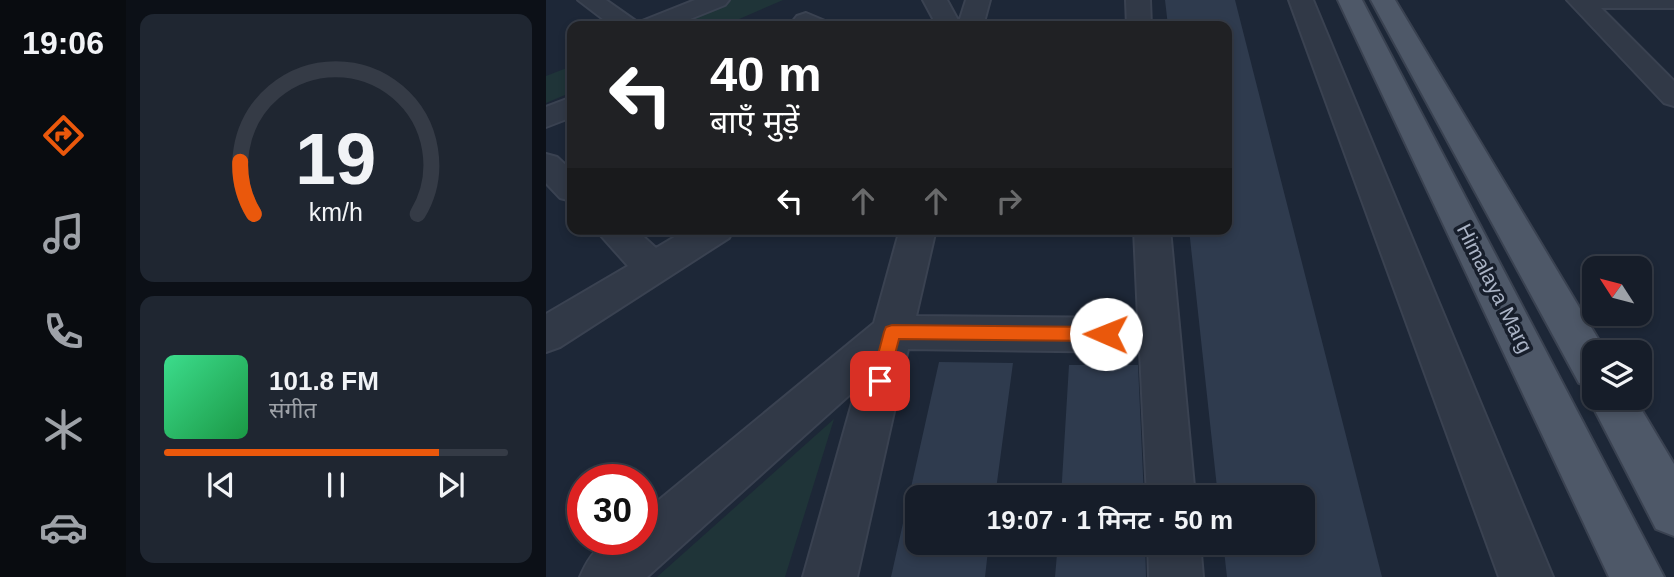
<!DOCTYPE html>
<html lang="hi">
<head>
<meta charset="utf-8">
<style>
	body { margin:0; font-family:Arial,"Noto Sans Devanagari",sans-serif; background:#1f2631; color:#f1f3f6; height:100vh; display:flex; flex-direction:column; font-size:26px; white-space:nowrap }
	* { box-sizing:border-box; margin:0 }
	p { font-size:23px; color:#9ea2a8 }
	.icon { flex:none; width:38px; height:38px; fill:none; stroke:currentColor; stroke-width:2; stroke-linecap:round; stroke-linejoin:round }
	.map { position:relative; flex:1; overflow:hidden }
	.panel { display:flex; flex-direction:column; gap:14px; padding:14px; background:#0c1017; width:420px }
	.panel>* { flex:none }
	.guide { position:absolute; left:21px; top:21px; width:665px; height:214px; border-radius:14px; box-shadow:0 4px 10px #0003,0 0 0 2px #353b46; background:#202124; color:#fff; overflow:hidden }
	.needle { width:46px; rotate:306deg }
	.buttons { position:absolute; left:1036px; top:256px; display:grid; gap:14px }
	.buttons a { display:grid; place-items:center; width:70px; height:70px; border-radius:14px; background:#161d29; box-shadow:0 4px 10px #0003,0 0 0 2px #353b46; font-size:35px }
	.speed { position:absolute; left:21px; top:464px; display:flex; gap:14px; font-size:35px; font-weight:700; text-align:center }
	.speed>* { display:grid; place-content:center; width:91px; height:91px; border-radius:50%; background:#161d29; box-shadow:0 4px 10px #0003,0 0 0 2px #353b46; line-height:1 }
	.speed .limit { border:10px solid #d22; background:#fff; color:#111 }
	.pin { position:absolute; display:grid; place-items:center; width:60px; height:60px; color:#fff; margin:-30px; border-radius:14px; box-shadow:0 4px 10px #0006 }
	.me { position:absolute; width:77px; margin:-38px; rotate:271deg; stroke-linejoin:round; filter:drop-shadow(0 0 5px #0008) }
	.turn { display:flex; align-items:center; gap:24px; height:147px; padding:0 28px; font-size:32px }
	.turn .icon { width:91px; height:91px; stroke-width:2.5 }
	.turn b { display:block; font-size:49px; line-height:60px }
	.lanes { display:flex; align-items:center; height:66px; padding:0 28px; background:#0003; justify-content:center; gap:35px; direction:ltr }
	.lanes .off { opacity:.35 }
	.panel .tile { flex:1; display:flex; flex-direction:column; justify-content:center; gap:10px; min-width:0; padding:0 24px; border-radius:14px; background:#1f2631 }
	.panel .dial { align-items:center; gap:0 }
	.dial svg { height:182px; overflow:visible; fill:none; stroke:#353b46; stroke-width:7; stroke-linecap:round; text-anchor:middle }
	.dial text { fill:#f1f3f6; stroke:none }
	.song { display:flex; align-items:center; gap:21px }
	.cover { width:84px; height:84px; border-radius:10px; background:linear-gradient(135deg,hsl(150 70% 55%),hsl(140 70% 35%)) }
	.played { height:7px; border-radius:4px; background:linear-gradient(90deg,#ea580c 80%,#353b46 80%) }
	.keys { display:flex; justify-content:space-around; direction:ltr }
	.trip { position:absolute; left:359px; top:485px; width:410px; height:70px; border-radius:14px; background:#161d29; box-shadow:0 4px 10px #0003,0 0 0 2px #353b46; font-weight:600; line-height:70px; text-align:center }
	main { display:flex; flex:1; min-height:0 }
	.menu { display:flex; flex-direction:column; width:126px; justify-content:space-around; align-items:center; background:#090c10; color:#9ea2a8 }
	.menu .icon { width:49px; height:49px }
	.menu .current { color:#ea580c }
	.menu b { font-size:32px; color:#f1f3f6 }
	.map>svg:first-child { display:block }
</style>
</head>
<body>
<main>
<nav class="menu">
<b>19:06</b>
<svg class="icon current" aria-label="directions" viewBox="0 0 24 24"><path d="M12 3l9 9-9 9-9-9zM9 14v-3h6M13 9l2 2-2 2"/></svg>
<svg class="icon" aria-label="music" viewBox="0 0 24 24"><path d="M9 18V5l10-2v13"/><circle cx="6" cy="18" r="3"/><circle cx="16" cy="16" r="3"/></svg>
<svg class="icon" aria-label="phone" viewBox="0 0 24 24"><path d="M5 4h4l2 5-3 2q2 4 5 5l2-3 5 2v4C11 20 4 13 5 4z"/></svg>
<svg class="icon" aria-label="climate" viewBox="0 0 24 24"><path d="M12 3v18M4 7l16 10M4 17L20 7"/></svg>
<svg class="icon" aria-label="car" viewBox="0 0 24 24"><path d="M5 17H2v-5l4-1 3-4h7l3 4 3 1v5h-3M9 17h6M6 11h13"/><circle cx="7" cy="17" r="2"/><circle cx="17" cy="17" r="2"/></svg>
</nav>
<section class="panel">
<div class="tile dial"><svg viewBox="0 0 100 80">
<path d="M14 69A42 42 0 1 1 86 69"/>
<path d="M14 69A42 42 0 0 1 8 46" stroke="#ea580c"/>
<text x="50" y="56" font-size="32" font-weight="700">19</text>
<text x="50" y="72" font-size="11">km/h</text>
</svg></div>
<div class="tile">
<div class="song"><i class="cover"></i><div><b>101.8 FM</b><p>संगीत</p></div></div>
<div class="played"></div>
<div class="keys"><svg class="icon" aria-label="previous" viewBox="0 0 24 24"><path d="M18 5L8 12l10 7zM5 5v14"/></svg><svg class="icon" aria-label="pause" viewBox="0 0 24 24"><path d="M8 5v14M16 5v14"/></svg><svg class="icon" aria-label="next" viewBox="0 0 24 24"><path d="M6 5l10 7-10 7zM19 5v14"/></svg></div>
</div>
</section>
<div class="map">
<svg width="1128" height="577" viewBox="0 0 1128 577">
	<rect width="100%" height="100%" fill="#1d2737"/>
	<path fill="#1f3438" d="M 183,0 L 237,0 L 177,26 L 120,26 Z
		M 26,66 L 26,92 L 0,103 L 0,76 Z
		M 288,419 L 239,577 L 111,577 Z"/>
	<path fill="#2f3b4e" d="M 619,0 L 689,0 L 836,577 L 681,577 L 677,542 L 756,542 L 756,497 L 672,497 L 643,229 L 681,229 L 681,26 L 622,26 Z
		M 393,362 L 467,363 L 449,497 L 371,497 L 371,542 L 443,542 L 439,577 L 345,577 Z
		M 523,365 L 592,365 L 598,497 L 515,497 Z
		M 512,542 L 599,542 L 600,577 L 509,577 Z"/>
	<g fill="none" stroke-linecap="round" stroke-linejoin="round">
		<g stroke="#3a4251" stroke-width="4">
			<path id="minor" d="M 32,0 L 60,0 L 94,24 L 96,21 L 149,0 L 183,0 L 179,5 L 127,26 L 66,26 Z
				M 377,0 L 401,0 L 413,22 L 420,0 L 444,0 L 437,26 L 391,26 Z
				M 580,0 L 604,0 L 605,26 L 581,26 Z
				M 743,0 L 767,0 L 1007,577 L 953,577 Z
				M 1021,0 L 1128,0 L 1128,8 L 1055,8 L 1128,81 L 1128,106 L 1118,103 Z
				M 260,13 L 279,21 L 283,26 L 251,26 L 247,21 L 251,16 Z
				M 26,97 L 26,117 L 0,127 L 0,107 Z
				M 0,154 L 11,157 L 26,171 L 26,201 L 14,198 L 0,183 Z
				M 49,229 L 89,229 L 110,248 L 142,229 L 188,229 L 183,238 L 14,347 L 0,352 L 0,314 L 82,266 Z
				M 354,229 L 390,229 L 370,316 L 592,318 L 588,229 L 624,229 L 649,497 L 601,497 L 594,352 L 362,349 L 311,577 L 257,577 L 310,389 L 101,577 L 34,577 C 49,542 61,539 96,539 L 96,514 L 328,323 Z
				M 602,542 L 654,542 L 657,577 L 603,577 Z"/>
		</g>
		<g stroke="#3a4251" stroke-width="4">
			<path id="major" d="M 792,0 L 816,0 L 1118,577 L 1063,577 Z
				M 825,0 L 849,0 L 1060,352 L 1048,352 L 1048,397 L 1088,397 L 1128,464 L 1128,536 L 1110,529 L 1042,397 L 1046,388 L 1033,383 Z"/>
		</g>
		<use href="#minor" fill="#313947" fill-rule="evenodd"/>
		<use href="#major" fill="#4e5868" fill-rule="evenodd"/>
	</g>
	<path fill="#ea580c" stroke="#983908" stroke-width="2" d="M 346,325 L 560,327 L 566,330 L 568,334 L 566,339 L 560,341 L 353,339 L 342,381 L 340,386 L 334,388 L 327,386 L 325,381 L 338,332 L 340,327 Z"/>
	<g text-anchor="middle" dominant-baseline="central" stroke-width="7" stroke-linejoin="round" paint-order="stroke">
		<g font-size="21" fill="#aab3c5" stroke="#171e2b">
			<text transform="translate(949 288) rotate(63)">Himalaya Marg</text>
		</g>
	</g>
</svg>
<div class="buttons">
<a><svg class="needle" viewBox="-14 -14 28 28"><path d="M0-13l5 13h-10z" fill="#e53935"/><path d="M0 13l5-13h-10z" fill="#9ea2a8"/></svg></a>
<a><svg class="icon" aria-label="layers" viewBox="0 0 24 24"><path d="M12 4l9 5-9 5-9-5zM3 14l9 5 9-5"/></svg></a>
</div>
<div class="speed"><div class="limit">30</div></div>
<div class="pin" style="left:334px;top:381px;background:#d93025"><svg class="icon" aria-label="arrive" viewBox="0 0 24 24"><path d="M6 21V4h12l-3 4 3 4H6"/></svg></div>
<svg class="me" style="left:560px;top:334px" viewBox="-20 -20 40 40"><circle r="19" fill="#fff"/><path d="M0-13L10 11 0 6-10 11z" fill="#ea580c"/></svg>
<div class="trip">19:07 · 1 मिनट · 50 m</div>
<div class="guide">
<div class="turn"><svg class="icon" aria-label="left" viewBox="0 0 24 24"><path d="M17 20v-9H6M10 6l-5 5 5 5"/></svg><div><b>40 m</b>बाएँ मुड़ें</div></div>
<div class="lanes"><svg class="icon" aria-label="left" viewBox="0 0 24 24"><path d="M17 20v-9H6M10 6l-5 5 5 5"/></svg><svg class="icon off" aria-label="ahead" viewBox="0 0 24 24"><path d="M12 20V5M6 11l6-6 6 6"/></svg><svg class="icon off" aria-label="ahead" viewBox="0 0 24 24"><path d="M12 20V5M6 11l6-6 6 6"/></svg><svg class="icon off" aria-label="right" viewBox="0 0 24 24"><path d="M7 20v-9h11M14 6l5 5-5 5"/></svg></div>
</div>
</div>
</main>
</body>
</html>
